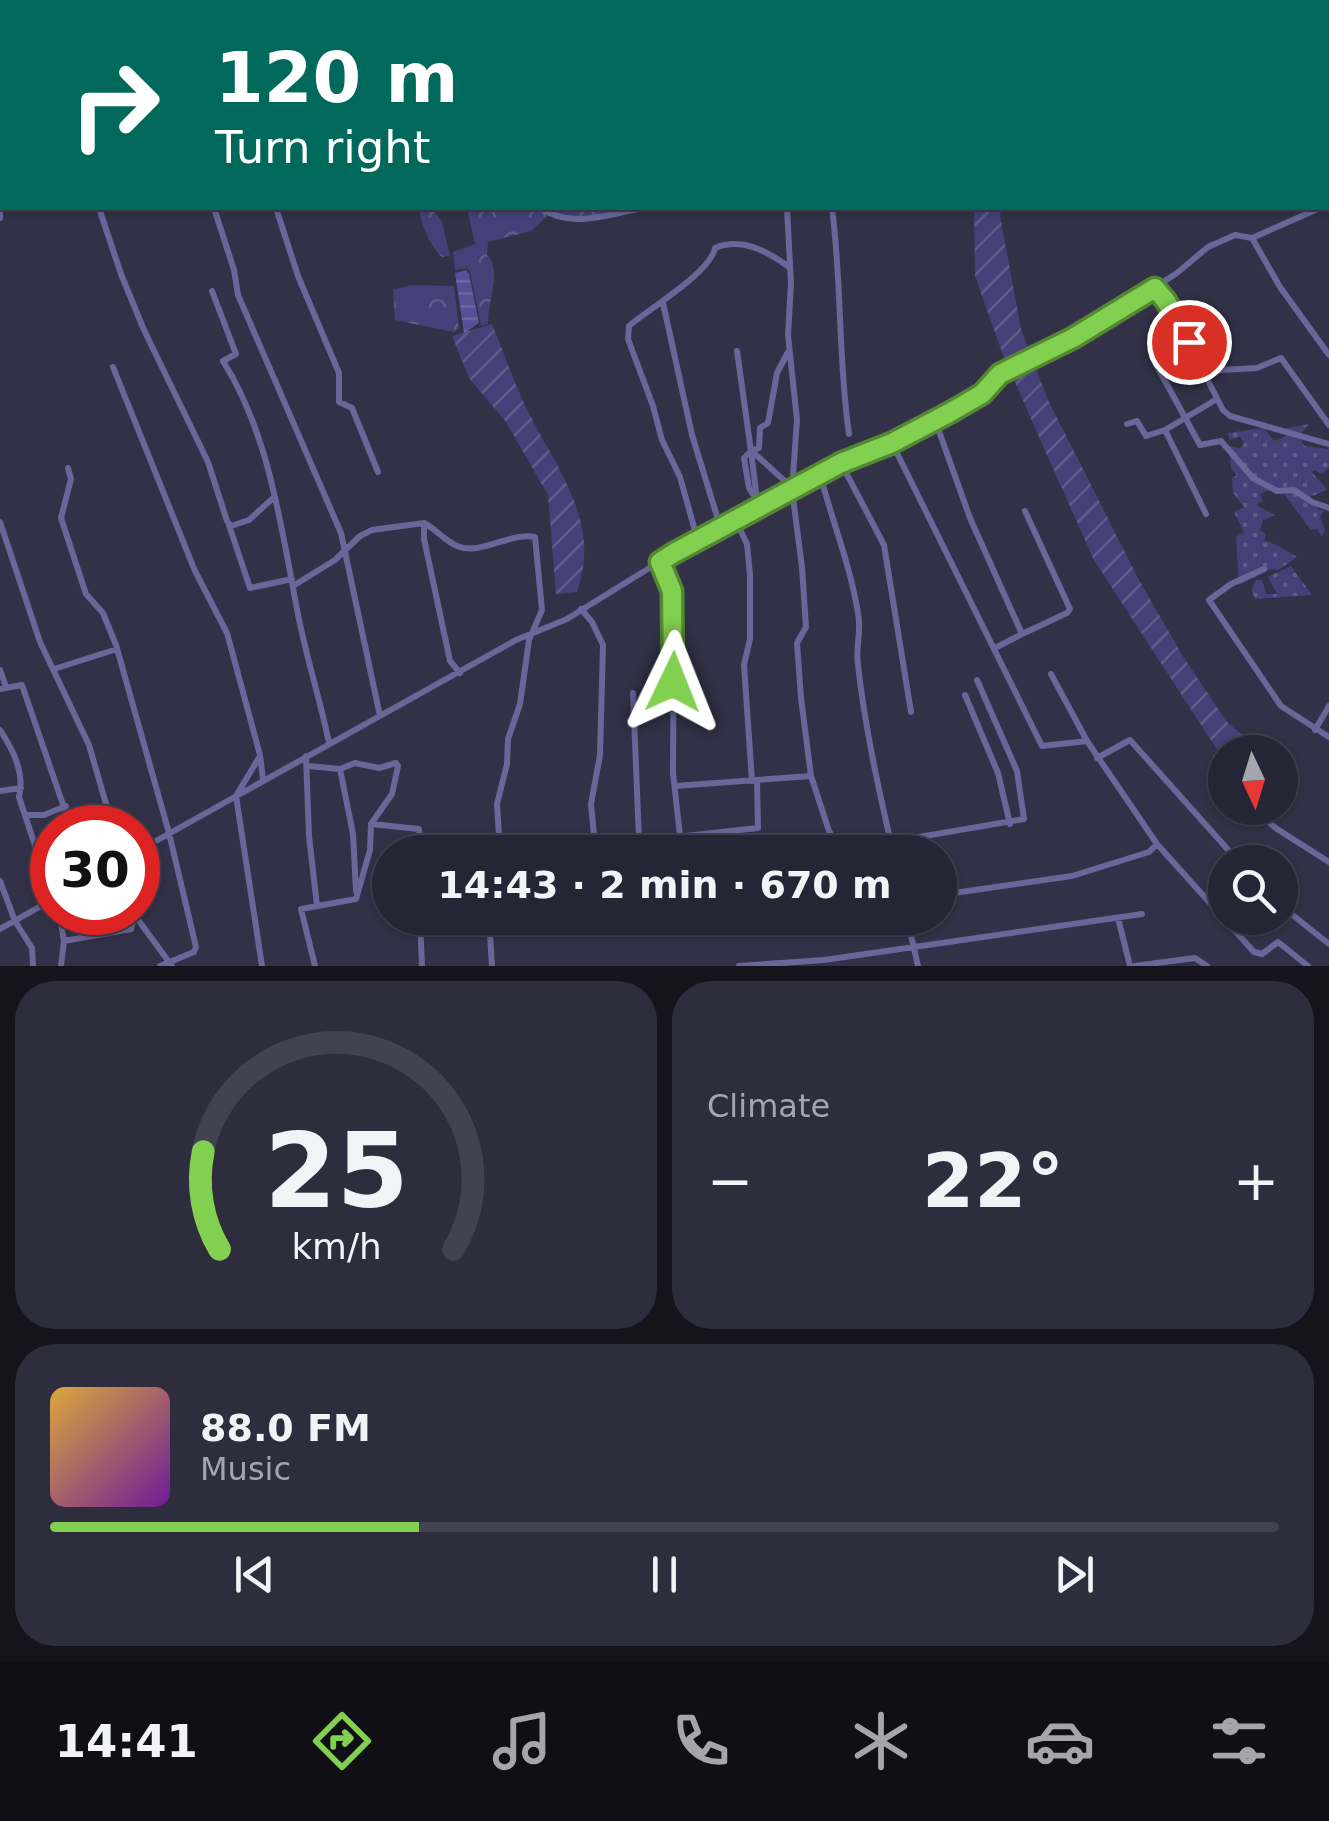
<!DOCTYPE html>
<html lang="en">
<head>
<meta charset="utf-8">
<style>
	body { margin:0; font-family:"DejaVu Sans",sans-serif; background:#2e2d3d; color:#f1f3f6; height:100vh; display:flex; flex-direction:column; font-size:38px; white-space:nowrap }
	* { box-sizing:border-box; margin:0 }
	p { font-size:32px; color:#a4a5ad }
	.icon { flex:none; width:55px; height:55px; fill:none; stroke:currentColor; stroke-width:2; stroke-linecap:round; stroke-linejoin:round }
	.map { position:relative; height:966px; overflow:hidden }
	.drawer { display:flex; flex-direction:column; gap:15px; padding:15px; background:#15141d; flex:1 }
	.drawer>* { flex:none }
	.hud { position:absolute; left:0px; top:0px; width:1330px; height:210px; box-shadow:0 2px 8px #0004,0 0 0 2px #424250; background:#00695c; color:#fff; overflow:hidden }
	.needle { width:65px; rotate:176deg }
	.controls { position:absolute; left:1208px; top:735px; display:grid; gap:20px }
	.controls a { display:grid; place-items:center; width:90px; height:90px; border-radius:50%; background:#262535; box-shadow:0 2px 8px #0004,0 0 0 2px #424250; font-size:50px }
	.speed { position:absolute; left:30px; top:805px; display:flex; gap:20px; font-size:50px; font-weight:700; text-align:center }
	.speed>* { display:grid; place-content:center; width:130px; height:130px; border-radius:50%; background:#262535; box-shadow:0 2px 8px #0004,0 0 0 2px #424250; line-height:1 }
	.speed .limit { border:15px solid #d22; background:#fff; color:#111 }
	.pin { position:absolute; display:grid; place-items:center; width:85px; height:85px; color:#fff; margin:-42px; border:5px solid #fff; border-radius:50%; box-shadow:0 2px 10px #0007 }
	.me { position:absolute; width:110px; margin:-55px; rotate:2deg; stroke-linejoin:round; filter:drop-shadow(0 0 8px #0008) }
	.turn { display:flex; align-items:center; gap:35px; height:210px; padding:0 50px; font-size:45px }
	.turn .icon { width:130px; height:130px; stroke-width:2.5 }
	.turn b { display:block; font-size:70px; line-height:85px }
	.big { font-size:75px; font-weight:700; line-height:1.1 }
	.drawer .widget { flex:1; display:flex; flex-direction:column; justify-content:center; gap:15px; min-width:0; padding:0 35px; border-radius:40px; background:#2e2d3d }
	.drawer .dial { align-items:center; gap:0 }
	.dial svg { height:260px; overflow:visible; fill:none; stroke:#424250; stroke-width:7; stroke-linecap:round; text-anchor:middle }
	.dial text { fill:#f1f3f6; stroke:none }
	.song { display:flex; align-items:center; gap:30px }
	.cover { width:120px; height:120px; border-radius:15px; background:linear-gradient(135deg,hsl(40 70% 55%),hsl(280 70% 35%)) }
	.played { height:10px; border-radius:5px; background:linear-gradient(90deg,#82d04f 30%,#424250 30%) }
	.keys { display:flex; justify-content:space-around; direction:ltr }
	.heat { display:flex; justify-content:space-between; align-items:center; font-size:55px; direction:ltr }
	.drawer .tiles { flex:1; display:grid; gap:15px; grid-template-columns:1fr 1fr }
	.widget:last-child { grid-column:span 2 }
	.trip { position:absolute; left:372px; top:835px; width:585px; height:100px; border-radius:50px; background:#262535; box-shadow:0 2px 8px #0004,0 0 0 2px #424250; font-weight:700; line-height:100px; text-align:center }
	.tab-bar { display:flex; height:160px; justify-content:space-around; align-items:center; background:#0f0f15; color:#a4a5ad }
	.tab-bar .icon { width:70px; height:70px }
	.tab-bar .selected { color:#82d04f }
	.tab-bar b { font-size:45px; color:#f1f3f6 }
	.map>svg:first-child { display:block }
</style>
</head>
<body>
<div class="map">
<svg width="1329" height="966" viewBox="0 0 1329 966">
	<defs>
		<pattern id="grass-dots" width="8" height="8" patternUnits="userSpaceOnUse" patternTransform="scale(2.5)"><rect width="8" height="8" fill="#454178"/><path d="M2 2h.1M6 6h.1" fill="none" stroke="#5f5c8b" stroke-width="1.8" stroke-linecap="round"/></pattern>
		<pattern id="forest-crowns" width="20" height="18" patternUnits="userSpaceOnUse" patternTransform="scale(2.5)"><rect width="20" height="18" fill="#454178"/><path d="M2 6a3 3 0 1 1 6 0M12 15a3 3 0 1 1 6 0" fill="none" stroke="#5f5c8b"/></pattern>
		<pattern id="garden-furrows" width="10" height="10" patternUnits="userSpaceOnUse" patternTransform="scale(2.5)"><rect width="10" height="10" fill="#454178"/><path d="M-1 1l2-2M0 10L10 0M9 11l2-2" fill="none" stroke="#5f5c8b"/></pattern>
		<pattern id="water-rules" width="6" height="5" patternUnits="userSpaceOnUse" patternTransform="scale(2.5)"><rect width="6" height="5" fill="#575099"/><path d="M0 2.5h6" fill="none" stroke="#6e68a7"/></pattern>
	</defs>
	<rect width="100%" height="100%" fill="#323147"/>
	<path fill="url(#grass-dots)" d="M 1309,424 L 1299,436 L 1304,446 L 1329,449 L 1329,467 L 1322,474 L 1314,470 L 1312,472 L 1327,490 L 1309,497 L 1318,505 L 1317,509 L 1324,511 L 1320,517 L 1325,530 L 1322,537 L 1317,529 L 1311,530 L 1284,494 L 1273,488 L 1260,494 L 1263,502 L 1257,503 L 1258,506 L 1275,515 L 1263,520 L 1260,530 L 1266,534 L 1264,540 C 1275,544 1285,549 1297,557 L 1278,570 L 1271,569 L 1239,585 L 1236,537 L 1244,532 L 1234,512 L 1244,507 L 1233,493 L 1232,478 L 1237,475 L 1231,468 L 1229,446 L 1240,448 L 1244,444 L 1240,437 L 1230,440 L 1228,433 L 1264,428 L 1274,441 L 1286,436 L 1281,429 Z
		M 1291,566 L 1312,595 L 1256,599 C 1250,592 1251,588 1256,580 L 1262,580 L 1266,594 L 1277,594 L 1268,577 Z"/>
	<path fill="url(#forest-crowns)" d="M 329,0 L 583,0 L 586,2 L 330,2 Z
		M 419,208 L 432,208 L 442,222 L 450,256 L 442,257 C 430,247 421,223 419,208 Z
		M 467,208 L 631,208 L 578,218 L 551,212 L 531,231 L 488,242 L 487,255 C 503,271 487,302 488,324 L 481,326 L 470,272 L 467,268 L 455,270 L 453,252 L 475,244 Z
		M 411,285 L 454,286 L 459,328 L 454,332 L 395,320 L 393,290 Z"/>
	<path fill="url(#garden-furrows)" d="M 974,208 L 1002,208 L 1000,216 L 1021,329 L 1048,400 L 1138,578 L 1182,655 L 1227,722 L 1262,752 L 1225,755 L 1216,748 L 1094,560 L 1047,455 L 1003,355 L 975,276 Z
		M 492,324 C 504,353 514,383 528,411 C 557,471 602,521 577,592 L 556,594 L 548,495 L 506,422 L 469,378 L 452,336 Z"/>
	<path fill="url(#water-rules)" d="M 466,270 L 469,274 L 479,323 L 464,333 L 455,273 Z"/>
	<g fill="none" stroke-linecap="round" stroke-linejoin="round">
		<path stroke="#696799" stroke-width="6" d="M 590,0 L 592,2
			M 806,0 L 807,2
			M 829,0 L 830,2
			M 1123,0 L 1124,2
			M 39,2 L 40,0
			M 800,2 L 800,0
			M 1285,2 L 1292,0
			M 1328,34 L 1329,33
			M 0,84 L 2,68
			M 1328,103 L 1329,104
			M 0,164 L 0,218
			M 1328,203 L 1329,202
			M 99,208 L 121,274 L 144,330 L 208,462 L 227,521 L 231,526 L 249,520 L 272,499
			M 214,208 L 234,270 L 238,295 L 341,533 L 380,716
			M 276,208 L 298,276 L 339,373 L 339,402 L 352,408 L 378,472
			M 541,208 C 572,230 610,213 644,208
			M 787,208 L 791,283 L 788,335 L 797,420 L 792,490 L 802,567 L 806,627 L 797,643 L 801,698 L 811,776 L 829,831 L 842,852
			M 832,208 C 842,283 838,359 849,434
			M 1302,208 L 1318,208
			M 1252,238 L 1280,287 L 1329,355
			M 1155,288 L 1178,321 L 1203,371 L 1257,368 L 1281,358 L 1329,425
			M 212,291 L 236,354 L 223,361 C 269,434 281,526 297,609 C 305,654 320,698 329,743
			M 663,303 L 692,435 L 720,526
			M 737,351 L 751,451 L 744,458 L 749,488 L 756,499
			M 1152,357 L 1200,445 L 1221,441 L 1253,478 L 1277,491 L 1294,490 L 1312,502 L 1329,508
			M 113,367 L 195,571 L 227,633 L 260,755 L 263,779
			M 1203,371 L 1223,410 L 1230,416 L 1329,444
			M 935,420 L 970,518 L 1022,634 L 995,648
			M 1127,424 L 1137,421 L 1146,436 L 1165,430 L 1217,399
			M 1165,430 L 1206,514
			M 892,443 L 1042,746 L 1087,741 L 1157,844 L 1254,952 L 1262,954 L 1278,942 L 1308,966
			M 753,452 L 789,485 L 793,484
			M 841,463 L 884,545 L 911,712
			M 68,468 L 71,479 L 61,518 L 86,594 L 103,613 L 116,645 L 169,833 L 196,947 L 194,952 L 160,966
			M 820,474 C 832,521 850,564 858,613 C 862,632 855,646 858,665 C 865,728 879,791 893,852
			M 757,500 L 751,451 L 759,448 L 760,428 L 768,423 L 777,373 L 788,352
			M 735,519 L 747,544 L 750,575 L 750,639 L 744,665 L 752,781
			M 0,522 L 40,642 L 89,745 L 113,828
			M 424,523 L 424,539 L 450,661 L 460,673
			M 229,525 L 250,588 L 292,579
			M 697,538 L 680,477 L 662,440 L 653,406 L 628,339 L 629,326 C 650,308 710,273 715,248 C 742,237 767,251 789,267
			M 660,562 L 672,591 L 674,605 L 673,773 L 680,836
			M 1264,569 L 1231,584 L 1209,600 L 1281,706 L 1329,737
			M 293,586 L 335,560 L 360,536 L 372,530 L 424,523 C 436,529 445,541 457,546 C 480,556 510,532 535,537 L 542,610 L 529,640 L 520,704 L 508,739 L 507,764 L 497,804 L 500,852
			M 581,609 L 592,622 L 603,645 L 600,755 L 591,804 L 595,846 L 758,828 L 757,780
			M 1022,634 L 1067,613 L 1070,609 L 1025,511
			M 54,669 L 117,649
			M 0,670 L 6,687
			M 1051,674 L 1087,741
			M 0,689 L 22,685 L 71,828
			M 633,693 L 639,840
			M 965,695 L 998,773 L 1010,824
			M 0,730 C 13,750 25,773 19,797 L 52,897
			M 1315,730 L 1329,706
			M 260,756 L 236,796 L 262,966
			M 306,756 L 309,836 L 317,906
			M 1097,758 L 1130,740 L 1239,862
			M 308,766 L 340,769 L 355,763 L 379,768 L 396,763 L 398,766 L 392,794 L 371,824 L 370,850 L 356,899 L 301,909 L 315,966
			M 340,769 L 353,834 L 356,891
			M 675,786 L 811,776
			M 0,791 L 21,788
			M 1251,808 L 1277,829 L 1329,862
			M 26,815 L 44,815 L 66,806
			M 371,824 L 419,829 L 421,852
			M 890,842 L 1024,819 L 1017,771 L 977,680
			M 138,851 L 516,640 L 567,619 L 709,531 L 841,463 L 892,443 L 949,413 L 982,393 L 1000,375 L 1100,323 L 1177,273 L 1208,247 L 1235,235 L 1252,238 L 1320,208
			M 0,881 L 15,921 L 32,948 L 33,966
			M 940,895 L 1072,876 L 1149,852 L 1157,844
			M 1280,905 L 1329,944
			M 59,912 L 64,941 L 61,966
			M 136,917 L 172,966
			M 420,918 L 422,966
			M 489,918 L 492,966
			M 907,918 L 918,966
			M 1118,918 L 1130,966
			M 706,923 L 757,918
			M 0,929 L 52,900
			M 64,941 L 131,929 L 135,912
			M 739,966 L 824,960 L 1142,914
			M 1134,966 L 1195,958 L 1207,966"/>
		<path stroke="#8782d2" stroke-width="10" d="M 1256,0 L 1257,2
			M 1328,188 L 1329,190"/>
	</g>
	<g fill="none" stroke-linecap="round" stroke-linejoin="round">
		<g stroke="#548733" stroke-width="25">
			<path id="route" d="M 673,682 L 672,591 L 660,562 L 674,553 L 841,463 L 892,443 L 949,413 L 982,394 L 1000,374 L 1073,338 L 1155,288 L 1166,301 L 1189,342"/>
		</g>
		<use href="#route" stroke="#82d04f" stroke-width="18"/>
	</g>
</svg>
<div class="controls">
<a><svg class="needle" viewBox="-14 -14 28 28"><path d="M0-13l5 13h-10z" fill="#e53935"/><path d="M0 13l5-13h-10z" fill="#a4a5ad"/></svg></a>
<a><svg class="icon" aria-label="search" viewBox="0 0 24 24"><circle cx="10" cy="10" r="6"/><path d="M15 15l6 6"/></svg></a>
</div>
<div class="speed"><div class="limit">30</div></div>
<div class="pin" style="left:1189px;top:342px;background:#d93025"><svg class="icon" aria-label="arrive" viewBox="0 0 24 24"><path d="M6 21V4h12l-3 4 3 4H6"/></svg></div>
<svg class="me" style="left:673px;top:682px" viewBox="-20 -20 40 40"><path d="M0-17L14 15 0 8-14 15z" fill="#82d04f" stroke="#fff" stroke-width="4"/></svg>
<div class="trip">14:43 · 2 min · 670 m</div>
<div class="hud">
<div class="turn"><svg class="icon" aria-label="right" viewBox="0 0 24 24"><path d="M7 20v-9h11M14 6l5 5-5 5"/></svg><div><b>120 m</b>Turn right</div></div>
</div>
</div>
<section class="drawer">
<div class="tiles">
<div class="widget dial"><svg viewBox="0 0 100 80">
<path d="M14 69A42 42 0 1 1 86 69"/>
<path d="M14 69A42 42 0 0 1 9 39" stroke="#82d04f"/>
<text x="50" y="56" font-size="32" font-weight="700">25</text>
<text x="50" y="72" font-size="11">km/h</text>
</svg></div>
<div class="widget"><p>Climate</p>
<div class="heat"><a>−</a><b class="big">22°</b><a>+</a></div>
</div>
<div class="widget">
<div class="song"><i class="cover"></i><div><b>88.0 FM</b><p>Music</p></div></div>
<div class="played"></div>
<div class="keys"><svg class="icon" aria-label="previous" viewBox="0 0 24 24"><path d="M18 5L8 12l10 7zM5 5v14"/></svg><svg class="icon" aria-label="pause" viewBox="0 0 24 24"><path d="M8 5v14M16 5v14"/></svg><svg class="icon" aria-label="next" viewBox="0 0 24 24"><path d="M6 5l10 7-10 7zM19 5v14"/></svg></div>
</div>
</div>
</section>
<nav class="tab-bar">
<b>14:41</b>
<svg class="icon selected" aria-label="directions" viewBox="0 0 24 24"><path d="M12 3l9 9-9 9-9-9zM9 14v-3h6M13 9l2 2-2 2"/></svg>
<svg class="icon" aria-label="music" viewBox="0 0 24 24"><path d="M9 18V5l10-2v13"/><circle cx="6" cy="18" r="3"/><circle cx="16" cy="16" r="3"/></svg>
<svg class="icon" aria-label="phone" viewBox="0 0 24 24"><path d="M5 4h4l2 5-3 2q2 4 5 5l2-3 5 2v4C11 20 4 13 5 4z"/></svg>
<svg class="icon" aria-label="climate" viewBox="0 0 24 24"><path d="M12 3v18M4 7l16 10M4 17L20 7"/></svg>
<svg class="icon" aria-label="car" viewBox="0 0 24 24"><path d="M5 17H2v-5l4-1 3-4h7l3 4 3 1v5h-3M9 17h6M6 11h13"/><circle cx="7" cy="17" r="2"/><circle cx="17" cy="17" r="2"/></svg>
<svg class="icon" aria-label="filters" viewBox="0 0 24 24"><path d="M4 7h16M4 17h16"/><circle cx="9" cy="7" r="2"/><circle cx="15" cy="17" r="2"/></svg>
</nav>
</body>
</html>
